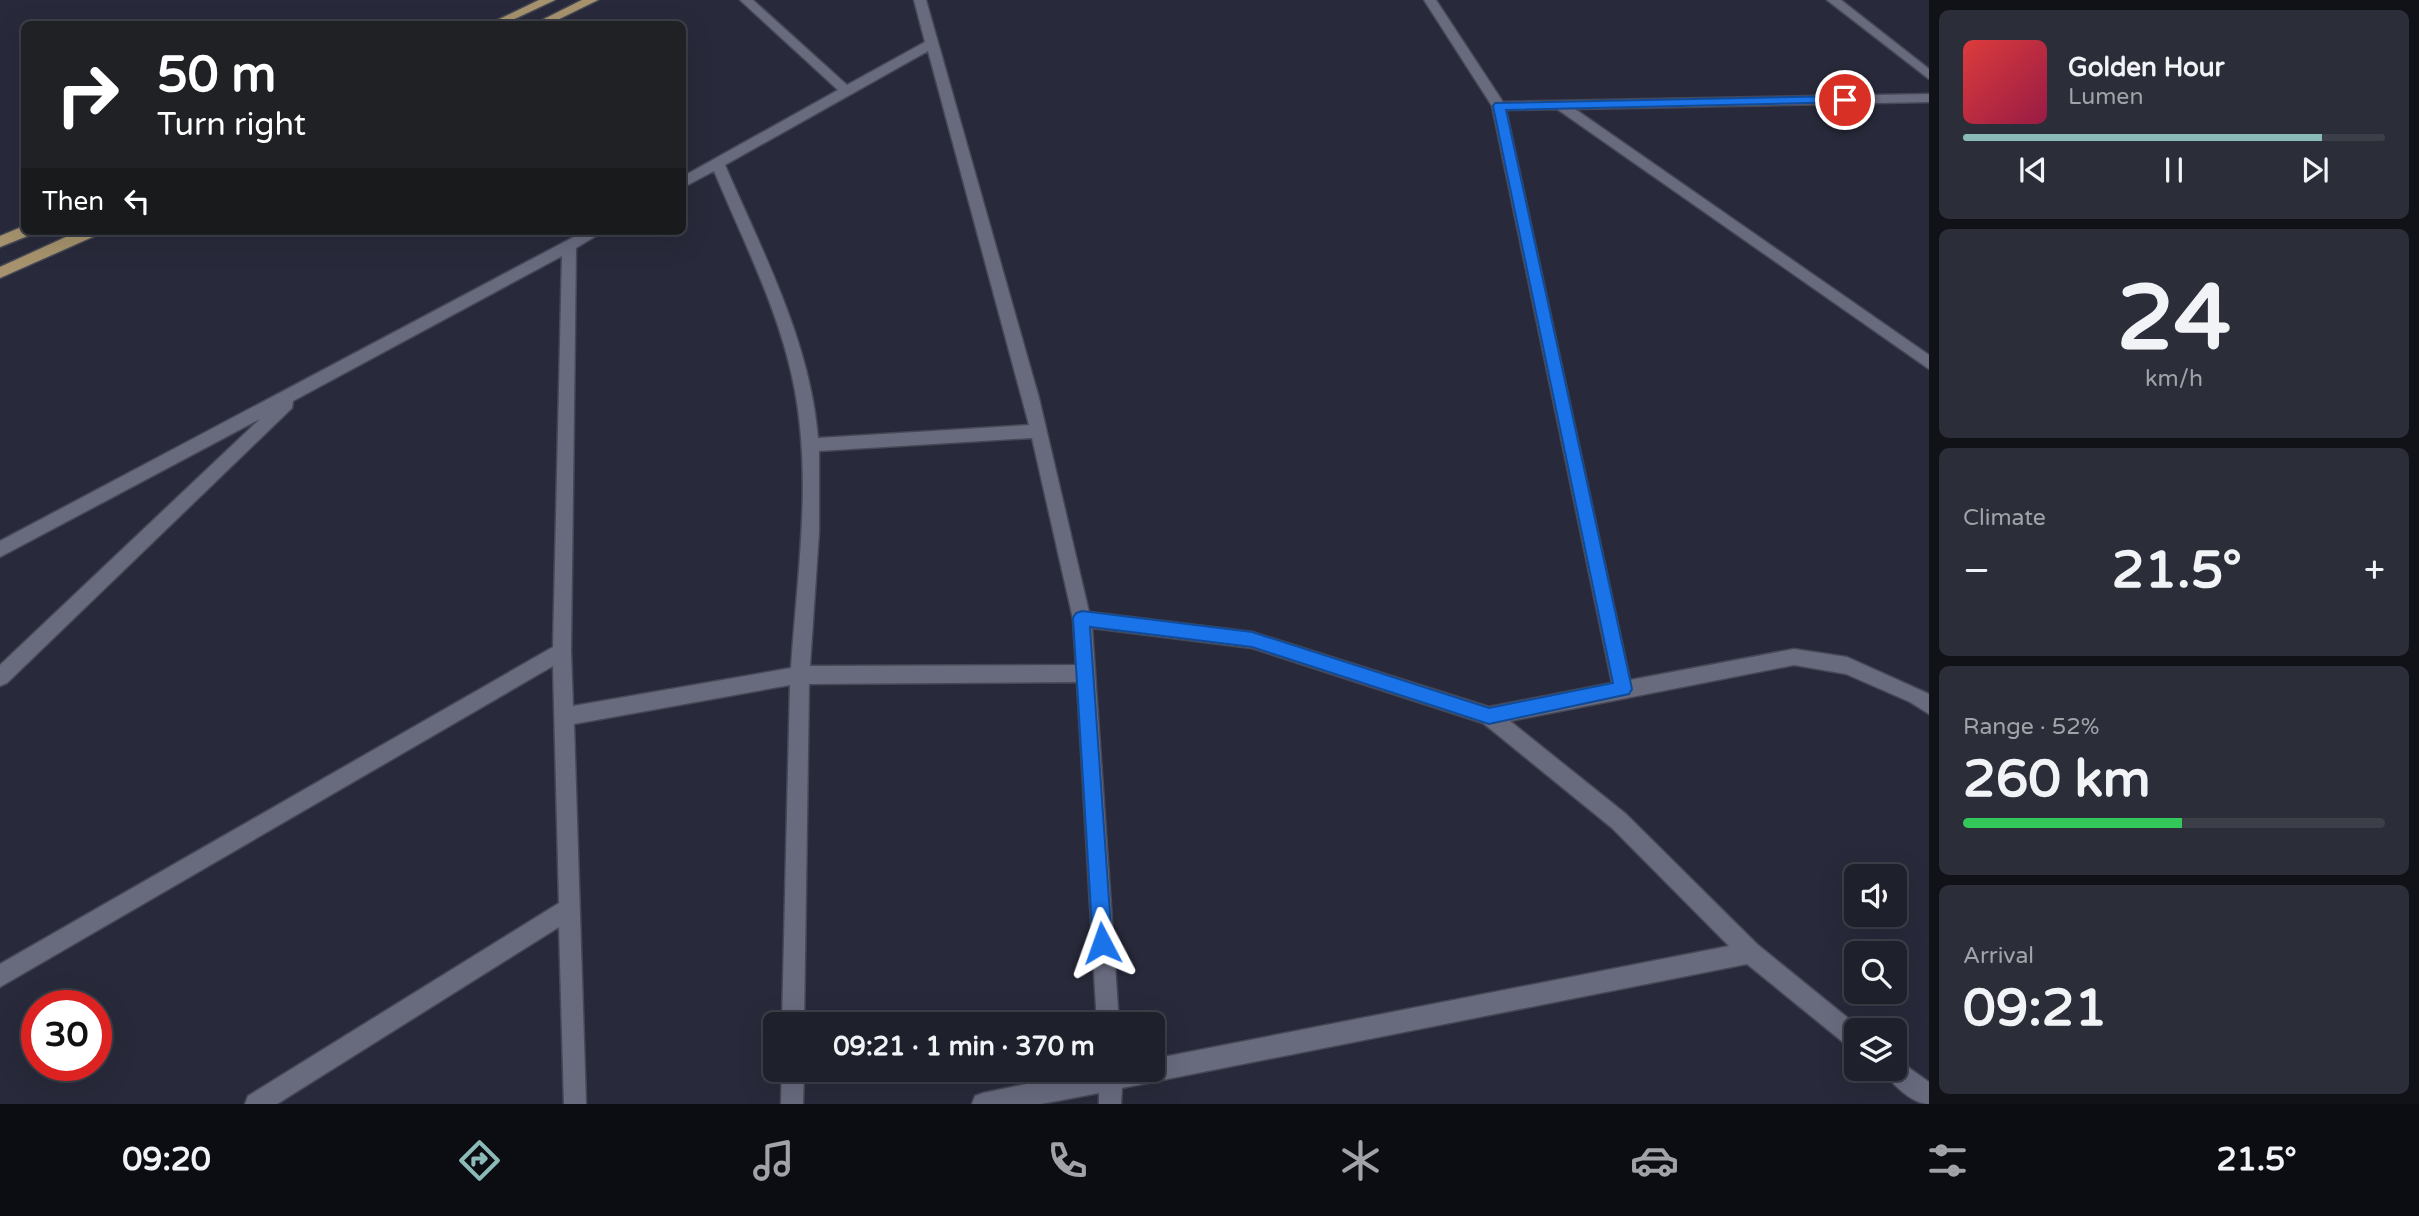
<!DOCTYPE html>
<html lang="en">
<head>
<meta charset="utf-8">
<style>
	body { margin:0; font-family:"Varela Round",sans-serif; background:#2b2d38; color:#f1f3f6; height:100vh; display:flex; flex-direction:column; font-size:26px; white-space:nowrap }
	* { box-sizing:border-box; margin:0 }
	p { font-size:23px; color:#a1a3a9 }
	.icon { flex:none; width:38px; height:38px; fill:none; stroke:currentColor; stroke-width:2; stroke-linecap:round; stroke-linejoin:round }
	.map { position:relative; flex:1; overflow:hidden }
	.panel { display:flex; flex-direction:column; gap:10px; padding:10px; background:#101218; width:490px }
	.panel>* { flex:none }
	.guide { position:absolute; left:21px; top:21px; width:665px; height:214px; border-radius:10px; box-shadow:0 7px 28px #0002,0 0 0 2px #3c3e48; background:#202124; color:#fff; overflow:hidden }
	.buttons { position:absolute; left:1844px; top:864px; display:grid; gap:14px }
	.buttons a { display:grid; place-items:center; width:63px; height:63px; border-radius:10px; background:#1e202c; box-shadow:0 7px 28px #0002,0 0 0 2px #3c3e48; font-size:35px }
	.speed { position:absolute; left:21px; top:990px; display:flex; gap:14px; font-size:35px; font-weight:700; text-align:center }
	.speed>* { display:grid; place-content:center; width:91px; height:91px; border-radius:50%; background:#1e202c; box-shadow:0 7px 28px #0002,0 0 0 2px #3c3e48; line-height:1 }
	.speed .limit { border:10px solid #d22; background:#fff; color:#111 }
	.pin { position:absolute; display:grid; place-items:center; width:60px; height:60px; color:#fff; margin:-30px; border:4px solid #fff; border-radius:50%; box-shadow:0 2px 7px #0007 }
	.me { position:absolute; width:77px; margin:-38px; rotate:356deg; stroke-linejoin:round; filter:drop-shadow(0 0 5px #0008) }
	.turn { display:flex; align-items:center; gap:24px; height:147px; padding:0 21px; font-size:32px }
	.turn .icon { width:91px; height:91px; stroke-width:2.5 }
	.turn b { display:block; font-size:49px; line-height:60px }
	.then { display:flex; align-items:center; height:66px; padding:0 21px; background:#0003; gap:14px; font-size:26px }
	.big { font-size:52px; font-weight:700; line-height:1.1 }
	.panel .card { flex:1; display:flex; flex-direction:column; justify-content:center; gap:10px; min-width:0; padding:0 24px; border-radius:10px; background:#2b2d38 }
	.panel .dial { align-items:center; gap:0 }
	.dial b { font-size:91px; line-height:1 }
	.song { display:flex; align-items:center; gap:21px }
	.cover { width:84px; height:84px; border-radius:10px; background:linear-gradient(135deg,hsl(0 70% 55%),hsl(340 70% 35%)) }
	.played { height:7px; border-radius:4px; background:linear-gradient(90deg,#8bbbb9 85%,#3c3e48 85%) }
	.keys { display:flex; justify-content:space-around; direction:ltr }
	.heat { display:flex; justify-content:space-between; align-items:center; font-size:38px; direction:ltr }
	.charge { height:10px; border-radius:5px; background:linear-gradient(90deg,#34c759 52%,#3c3e48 0) }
	.trip { position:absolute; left:763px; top:1012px; width:402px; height:70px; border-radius:10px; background:#1e202c; box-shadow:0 7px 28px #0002,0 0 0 2px #3c3e48; font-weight:700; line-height:70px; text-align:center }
	.tabs { display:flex; height:112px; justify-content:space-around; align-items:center; background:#0c0d12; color:#a1a3a9 }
	.tabs .icon { width:49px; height:49px }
	.tabs .active { color:#8bbbb9 }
	.tabs b { font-size:32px; color:#f1f3f6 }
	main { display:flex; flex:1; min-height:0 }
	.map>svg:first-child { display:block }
</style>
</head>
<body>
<main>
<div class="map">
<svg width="1929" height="1104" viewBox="0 0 1929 1104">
	<rect width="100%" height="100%" fill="#282a3b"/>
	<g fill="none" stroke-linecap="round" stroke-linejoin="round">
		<g stroke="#464856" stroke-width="3">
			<path id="minor" d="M 740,0 L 753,0 L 847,85 L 925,42 L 914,0 L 926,0 L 1039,398 L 1089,612 L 1252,632 L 1489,707 L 1612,683 L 1492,106 L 1424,0 L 1436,0 L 1503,102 L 1929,94 L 1929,102 L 1575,109 L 1929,355 L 1929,369 L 1557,109 L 1506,110 L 1630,680 L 1794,649 L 1847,657 L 1929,694 L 1929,714 L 1910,702 L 1846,674 L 1794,665 L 1510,721 L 1626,814 L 1758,945 L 1864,1031 L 1857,1031 L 1857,1050 L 1849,1047 L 1747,964 L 1122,1088 L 1121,1104 L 1099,1104 L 1099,1093 L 1041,1104 L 972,1104 L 975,1096 L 983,1093 L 1100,1069 L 1153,1069 L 1153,1059 L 1729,946 L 1612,828 L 1483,723 L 1252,648 L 1092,628 L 1119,1024 L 1097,1024 L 1077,682 L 809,684 L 804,1024 L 782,1024 L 790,685 L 574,724 L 586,1104 L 564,1104 L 559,927 L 277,1104 L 245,1104 L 248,1096 L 559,903 L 553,666 L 0,987 L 0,964 L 553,647 L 562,256 L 293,401 L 292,408 L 7,683 L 0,686 L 0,665 L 260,419 L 0,557 L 0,541 L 585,231 L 604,231 L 576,248 L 571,651 L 573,706 L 791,668 C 797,576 812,483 795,391 C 781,314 744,243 714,171 L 682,188 L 682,177 L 838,90 ZM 928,51 L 1029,425 L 818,438 C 810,341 763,253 725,165 ZM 1032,438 L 1073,619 L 1076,665 L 810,666 L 819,532 L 819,451 Z
				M 1827,0 L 1841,0 L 1929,69 L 1929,79 Z
				M 1895,1058 L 1929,1082 L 1929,1104 C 1913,1104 1890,1084 1884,1069 L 1895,1069 Z
				M 782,1069 L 804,1069 L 803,1104 L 781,1104 Z"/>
		</g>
		<g stroke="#464856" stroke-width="3">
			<path id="major" d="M 539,0 L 555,0 L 504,24 L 489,24 Z
				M 582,0 L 598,0 L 549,24 L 534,24 Z
				M 24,226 L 24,231 L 32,231 L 30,235 L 0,247 L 0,236 Z
				M 79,231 L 99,231 L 97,235 L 0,278 L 0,267 Z"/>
		</g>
		<use href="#minor" fill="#686a7e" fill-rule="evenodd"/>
		<use href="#major" fill="#a6936d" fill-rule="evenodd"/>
	</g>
	<path fill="#1a73e8" stroke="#114b97" stroke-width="2" d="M 1845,96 L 1851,100 L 1850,102 L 1506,110 L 1632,689 L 1629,694 L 1489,724 L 1252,647 L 1090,627 L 1112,943 L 1109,950 L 1102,952 L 1095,950 L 1093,943 L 1073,618 L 1076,613 L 1082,611 L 1252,632 L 1489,708 L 1613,683 L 1493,106 L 1495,103 Z"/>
</svg>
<div class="buttons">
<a><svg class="icon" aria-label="sound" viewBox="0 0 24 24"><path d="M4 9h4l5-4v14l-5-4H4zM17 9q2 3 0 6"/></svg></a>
<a><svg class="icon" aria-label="search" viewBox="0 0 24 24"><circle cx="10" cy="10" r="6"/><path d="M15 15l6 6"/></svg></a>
<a><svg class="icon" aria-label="layers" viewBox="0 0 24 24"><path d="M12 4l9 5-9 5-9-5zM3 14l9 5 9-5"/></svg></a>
</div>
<div class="speed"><div class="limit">30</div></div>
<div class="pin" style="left:1845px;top:100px;background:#d93025"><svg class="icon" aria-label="arrive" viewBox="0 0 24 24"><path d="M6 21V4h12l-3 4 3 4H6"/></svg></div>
<svg class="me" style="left:1102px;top:943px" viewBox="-20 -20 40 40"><path d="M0-17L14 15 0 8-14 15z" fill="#1a73e8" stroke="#fff" stroke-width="4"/></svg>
<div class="trip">09:21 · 1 min · 370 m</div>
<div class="guide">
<div class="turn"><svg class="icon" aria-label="right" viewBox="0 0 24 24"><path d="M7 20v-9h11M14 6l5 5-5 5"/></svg><div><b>50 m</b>Turn right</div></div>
<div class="then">Then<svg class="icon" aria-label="left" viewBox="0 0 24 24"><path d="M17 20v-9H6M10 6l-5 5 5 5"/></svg></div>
</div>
</div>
<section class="panel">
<div class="card">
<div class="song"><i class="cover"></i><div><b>Golden Hour</b><p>Lumen</p></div></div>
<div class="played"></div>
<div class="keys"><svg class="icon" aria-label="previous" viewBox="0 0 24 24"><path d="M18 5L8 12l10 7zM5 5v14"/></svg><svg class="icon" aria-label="pause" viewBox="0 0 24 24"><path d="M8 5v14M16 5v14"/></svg><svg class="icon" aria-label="next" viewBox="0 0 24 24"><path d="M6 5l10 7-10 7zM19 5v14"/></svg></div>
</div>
<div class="card dial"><b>24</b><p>km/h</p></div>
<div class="card"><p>Climate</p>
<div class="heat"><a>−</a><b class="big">21.5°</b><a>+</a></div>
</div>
<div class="card"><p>Range · 52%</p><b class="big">260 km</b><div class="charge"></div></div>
<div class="card"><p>Arrival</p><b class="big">09:21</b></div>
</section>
</main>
<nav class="tabs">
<b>09:20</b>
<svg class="icon active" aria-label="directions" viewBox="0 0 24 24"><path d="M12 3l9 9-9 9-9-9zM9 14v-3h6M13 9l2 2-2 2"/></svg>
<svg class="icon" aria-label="music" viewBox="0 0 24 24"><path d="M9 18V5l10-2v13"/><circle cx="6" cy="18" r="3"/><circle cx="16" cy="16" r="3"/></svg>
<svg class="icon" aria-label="phone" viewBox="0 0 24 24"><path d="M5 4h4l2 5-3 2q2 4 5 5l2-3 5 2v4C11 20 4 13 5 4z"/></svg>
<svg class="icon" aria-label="climate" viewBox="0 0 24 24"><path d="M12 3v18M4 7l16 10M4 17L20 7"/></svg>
<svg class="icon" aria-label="car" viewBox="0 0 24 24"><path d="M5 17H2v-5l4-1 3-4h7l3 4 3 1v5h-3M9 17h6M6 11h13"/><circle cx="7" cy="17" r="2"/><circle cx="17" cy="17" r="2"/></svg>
<svg class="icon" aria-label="filters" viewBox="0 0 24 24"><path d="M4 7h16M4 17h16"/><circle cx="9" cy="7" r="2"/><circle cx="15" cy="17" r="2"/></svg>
<b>21.5°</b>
</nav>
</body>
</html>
